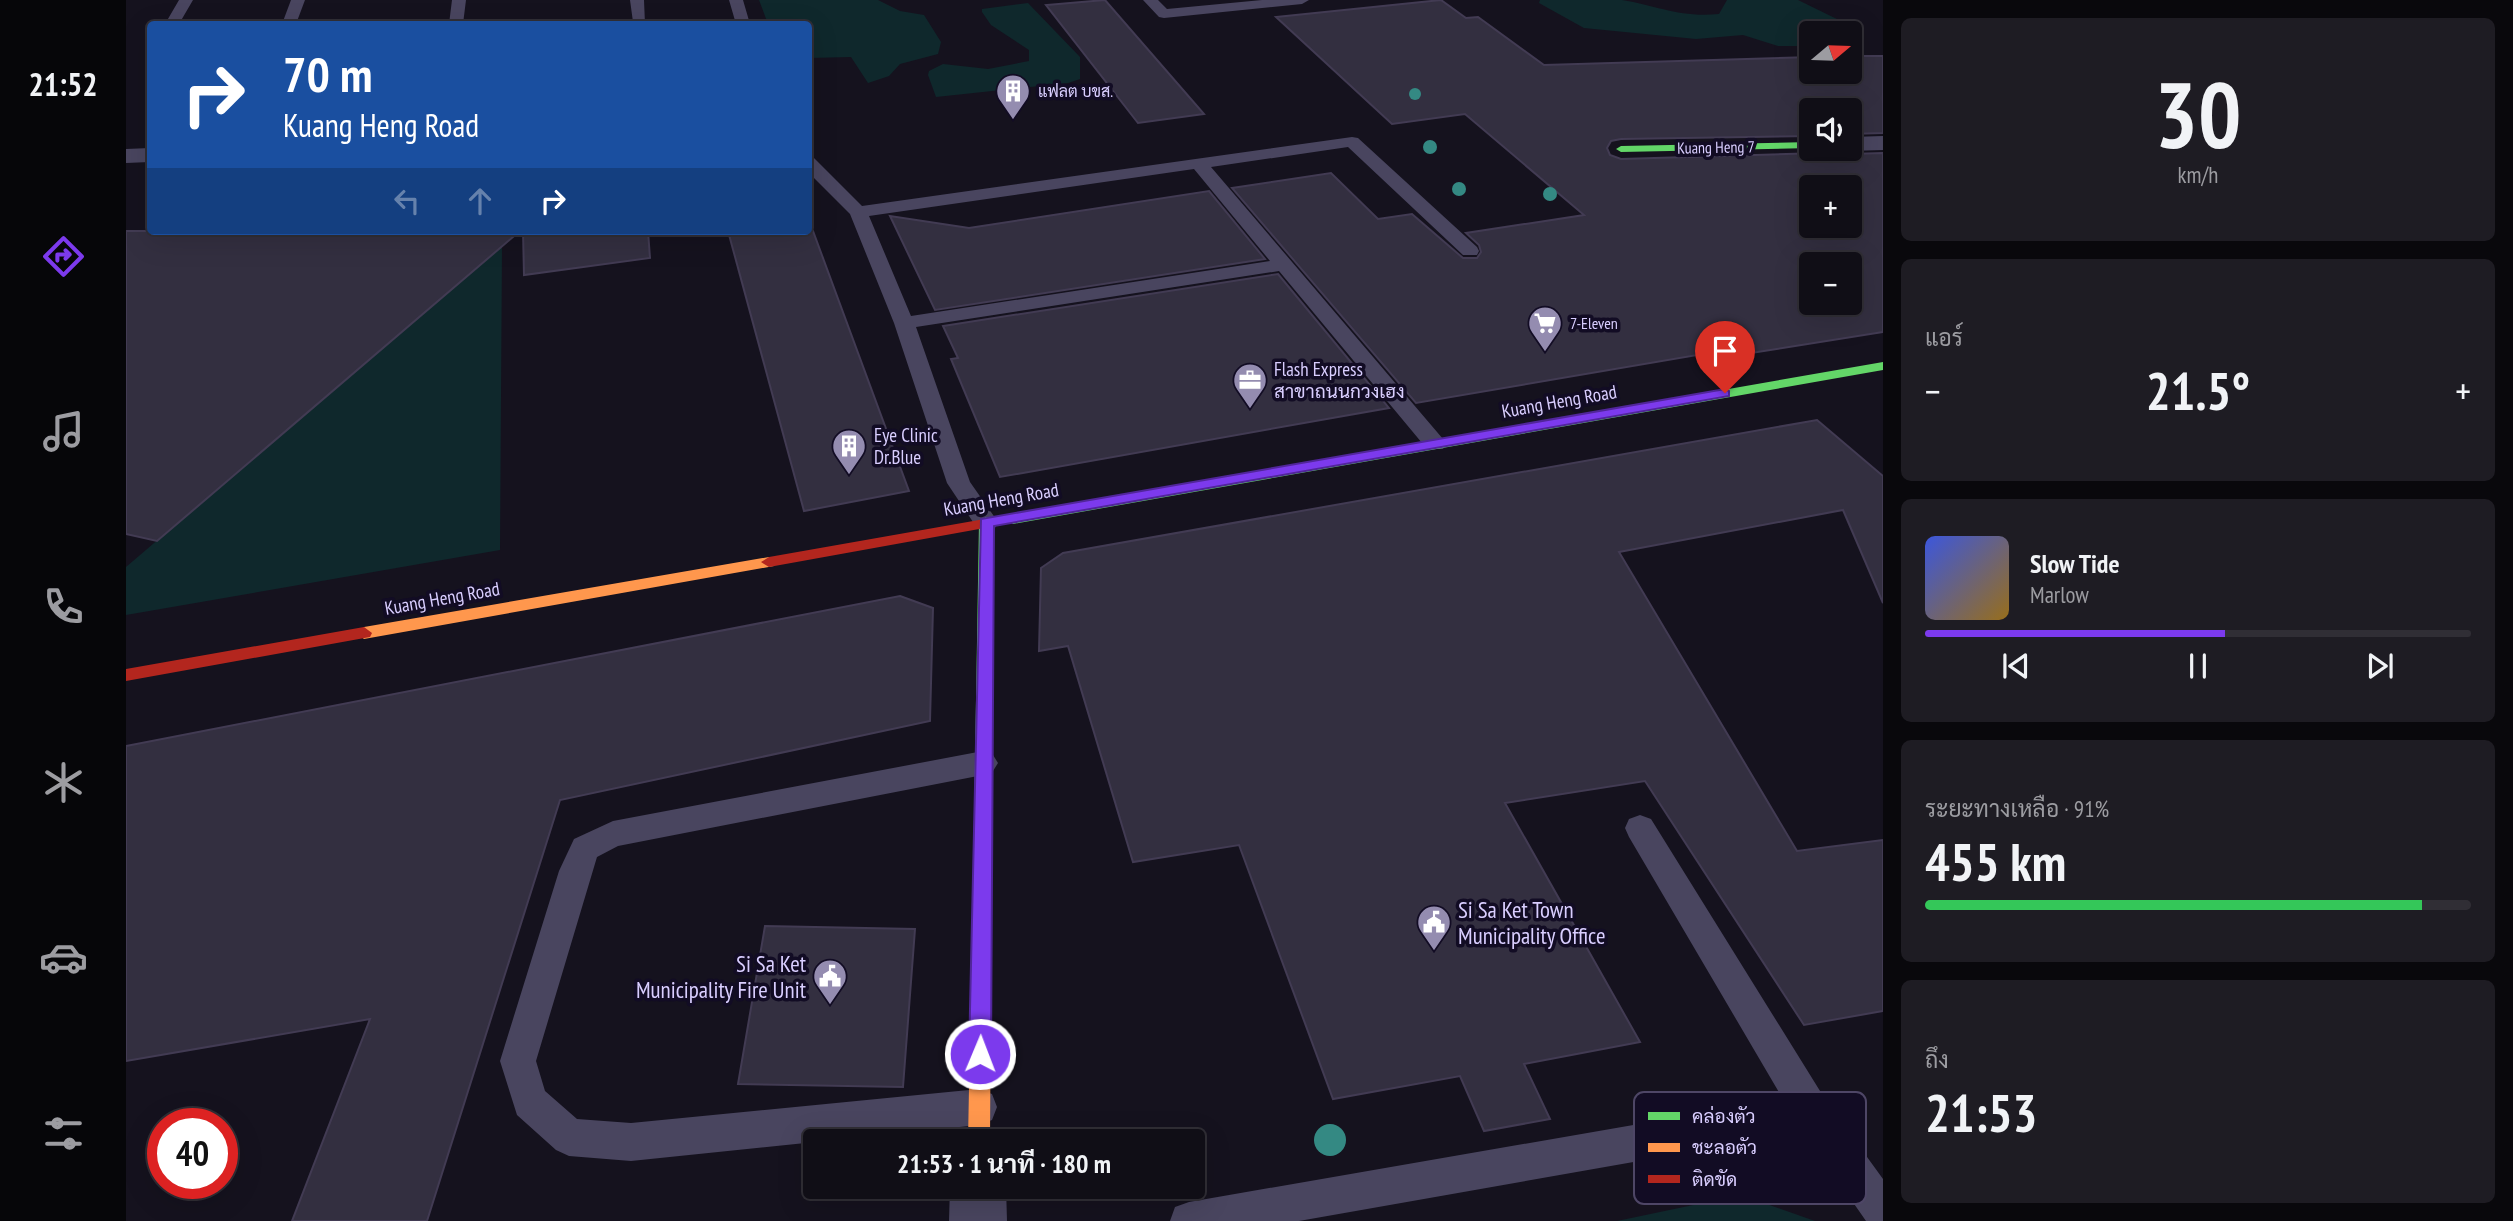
<!DOCTYPE html>
<html lang="th">
<head>
<meta charset="utf-8">
<style>
	body { margin:0; font-family:"PT Sans Narrow",Sarabun,sans-serif; background:#1e1c23; color:#f1f3f6; height:100vh; display:flex; flex-direction:column; font-size:26px; white-space:nowrap }
	* { box-sizing:border-box; margin:0 }
	p { font-size:23px; color:#9c9ca1 }
	.icon { flex:none; width:38px; height:38px; fill:none; stroke:currentColor; stroke-width:2; stroke-linecap:round; stroke-linejoin:round }
	.map { position:relative; flex:1; overflow:hidden }
	.side { display:flex; flex-direction:column; gap:18px; padding:18px; background:#09080c; width:630px }
	.side>* { flex:none }
	.banner { position:absolute; left:21px; top:21px; width:665px; height:214px; border-radius:7px; box-shadow:0 7px 28px #0002,0 0 0 2px #302e35; background:#1a4fa0; color:#fff; overflow:hidden }
	.needle { width:46px; rotate:71deg }
	.tools { position:absolute; left:1673px; top:21px; display:grid; gap:14px }
	.tools a { display:grid; place-items:center; width:63px; height:63px; border-radius:7px; background:#100e16; box-shadow:0 7px 28px #0002,0 0 0 2px #302e35; font-size:35px }
	.speed { position:absolute; left:21px; top:1108px; display:flex; gap:14px; font-size:35px; font-weight:700; text-align:center }
	.speed>* { display:grid; place-content:center; width:91px; height:91px; border-radius:50%; background:#100e16; box-shadow:0 7px 28px #0002,0 0 0 2px #302e35; line-height:1 }
	.speed .limit { border:10px solid #d22; background:#fff; color:#111 }
	.pin { position:absolute; display:grid; place-items:center; width:60px; height:60px; color:#fff; margin:-72px -30px; border-radius:50% 50% 50% 0; rotate:-45deg; box-shadow:0 0 7px #0007 }
	.pin .icon { rotate:45deg }
	.me { position:absolute; width:77px; margin:-38px; rotate:1deg; stroke-linejoin:round; filter:drop-shadow(0 0 5px #0008) }
	.turn { display:flex; align-items:center; gap:24px; height:147px; padding:0 21px; font-size:32px }
	.turn .icon { width:91px; height:91px; stroke-width:2.5 }
	.turn b { display:block; font-size:49px; line-height:60px }
	.lanes { display:flex; align-items:center; height:66px; padding:0 21px; background:#0003; justify-content:center; gap:35px; direction:ltr }
	.lanes .off { opacity:.35 }
	.big { font-size:52px; font-weight:700; line-height:1.1 }
	.side .card { flex:1; display:flex; flex-direction:column; justify-content:center; gap:10px; min-width:0; padding:0 24px; border-radius:10px; background:#1e1c23 }
	.side .dial { align-items:center; gap:0 }
	.dial b { font-size:91px; line-height:1 }
	.song { display:flex; align-items:center; gap:21px }
	.cover { width:84px; height:84px; border-radius:10px; background:linear-gradient(135deg,hsl(230 70% 55%),hsl(40 70% 35%)) }
	.played { height:7px; border-radius:4px; background:linear-gradient(90deg,#7c3aed 55%,#302e35 55%) }
	.keys { display:flex; justify-content:space-around; direction:ltr }
	.heat { display:flex; justify-content:space-between; align-items:center; font-size:38px; direction:ltr }
	.charge { height:10px; border-radius:5px; background:linear-gradient(90deg,#34c759 91%,#302e35 0) }
	.trip { position:absolute; left:677px; top:1129px; width:402px; height:70px; border-radius:7px; background:#100e16; box-shadow:0 7px 28px #0002,0 0 0 2px #302e35; font-weight:700; line-height:70px; text-align:center }
	main { display:flex; flex:1; min-height:0 }
	.menu { display:flex; flex-direction:column; width:126px; justify-content:space-around; align-items:center; background:#060609; color:#9c9ca1 }
	.menu .icon { width:49px; height:49px }
	.menu .selected { color:#7c3aed }
	.menu b { font-size:32px; color:#f1f3f6 }
	.map>svg:first-child { display:block }
</style>
</head>
<body>
<main>
<nav class="menu">
<b>21:52</b>
<svg class="icon selected" aria-label="directions" viewBox="0 0 24 24"><path d="M12 3l9 9-9 9-9-9zM9 14v-3h6M13 9l2 2-2 2"/></svg>
<svg class="icon" aria-label="music" viewBox="0 0 24 24"><path d="M9 18V5l10-2v13"/><circle cx="6" cy="18" r="3"/><circle cx="16" cy="16" r="3"/></svg>
<svg class="icon" aria-label="phone" viewBox="0 0 24 24"><path d="M5 4h4l2 5-3 2q2 4 5 5l2-3 5 2v4C11 20 4 13 5 4z"/></svg>
<svg class="icon" aria-label="climate" viewBox="0 0 24 24"><path d="M12 3v18M4 7l16 10M4 17L20 7"/></svg>
<svg class="icon" aria-label="car" viewBox="0 0 24 24"><path d="M5 17H2v-5l4-1 3-4h7l3 4 3 1v5h-3M9 17h6M6 11h13"/><circle cx="7" cy="17" r="2"/><circle cx="17" cy="17" r="2"/></svg>
<svg class="icon" aria-label="filters" viewBox="0 0 24 24"><path d="M4 7h16M4 17h16"/><circle cx="9" cy="7" r="2"/><circle cx="15" cy="17" r="2"/></svg>
</nav>
<div class="map">
<svg width="1757" height="1221" viewBox="0 0 1757 1221">
	<rect width="100%" height="100%" fill="#15121e"/>
	<path fill="#0f282c" d="M 633,0 L 752,0 L 774,11 L 798,15 L 815,42 L 812,54 L 774,64 L 763,76 L 742,83 L 725,57 L 683,58 L 682,24 L 642,24 Z
		M 1414,0 C 1440,0 1470,0 1496,0 C 1532,6 1555,18 1593,14 L 1601,0 L 1672,0 L 1719,23 L 1724,33 L 1685,33 L 1685,46 L 1652,46 L 1617,35 L 1570,39 L 1458,28 L 1413,3 Z
		M 902,3 L 954,57 L 954,79 L 942,83 L 810,97 L 802,75 L 803,71 L 817,64 L 862,69 L 903,61 L 903,50 L 865,25 L 856,12 L 856,9 Z
		M 376,246 L 374,550 L 0,615 L 0,567 Z
		M 1615,1195 L 1689,1221 L 1491,1221 Z"/>
	<path fill="#332f40" stroke="#423b53" stroke-width="2" fill-rule="evenodd" d="M 979,0 L 1078,114 L 1012,123 L 920,5 Z
		M 1315,0 L 1340,18 L 1352,17 L 1418,65 L 1685,57 L 1685,72 L 1724,72 L 1724,56 L 1757,56 L 1757,133 L 1724,134 L 1724,110 L 1685,110 L 1685,136 L 1495,139 L 1485,141 L 1481,148 L 1484,155 L 1495,159 L 1694,153 L 1696,149 L 1712,149 L 1724,154 L 1757,153 L 1757,332 L 1619,354 L 1612,348 L 1290,403 L 1106,188 L 1205,173 L 1252,219 L 1286,214 L 1337,258 L 1351,258 L 1355,252 L 1353,245 L 1340,233 L 1458,215 L 1339,114 L 1266,124 L 1150,17 ZM 1685,187 L 1724,187 L 1724,226 L 1685,226 ZM 1685,264 L 1724,264 L 1724,303 L 1685,303 Z
		M 1083,191 L 1139,259 L 809,310 L 764,216 L 843,228 Z
		M 0,231 L 394,231 L 31,541 L 0,534 Z
		M 397,231 L 522,231 L 524,258 L 398,275 Z
		M 602,231 L 687,231 L 783,491 L 678,511 Z
		M 1152,274 L 1263,408 L 874,477 L 825,359 L 832,358 L 817,326 Z
		M 1691,420 L 1757,476 L 1757,603 L 1717,510 L 1493,552 L 1671,851 L 1757,840 L 1757,1011 L 1678,1025 L 1519,781 L 1379,803 L 1514,1042 L 1398,1064 L 1424,1119 L 1358,1131 L 1334,1076 L 1207,1099 L 1113,845 L 1007,862 L 942,646 L 913,651 L 915,568 L 937,553 Z
		M 774,596 L 807,608 L 804,721 L 434,800 L 301,1221 L 166,1221 L 244,1019 L 0,1061 L 0,746 Z
		M 639,926 L 789,929 L 777,1087 L 612,1084 Z"/>
	<g fill="none" stroke-linecap="round" stroke-linejoin="round">
		<path fill="#49455f" fill-rule="evenodd" d="M 53,0 L 67,0 L 53,24 L 39,24 Z
			M 165,0 L 179,0 L 170,24 L 156,24 Z
			M 326,0 L 340,0 L 337,24 L 323,24 Z
			M 504,0 L 518,0 L 519,24 L 509,24 L 507,22 Z
			M 603,0 L 617,0 L 624,24 L 610,24 Z
			M 1017,0 L 1032,0 L 1041,9 L 1136,0 L 1183,0 L 1176,4 L 1038,18 L 1033,17 Z
			M 1226,137 L 1232,138 L 1351,247 L 1353,251 L 1351,255 L 1337,255 L 1222,147 L 1085,167 L 1317,439 L 1320,444 L 1317,449 L 1301,449 L 1153,271 L 790,327 L 844,482 L 872,522 L 869,528 L 860,530 L 851,528 L 821,483 L 768,323 L 724,214 L 682,172 L 682,157 L 688,158 L 736,206 ZM 1068,169 L 1144,261 L 785,316 L 743,216 Z
			M 857,751 L 867,755 L 872,763 L 867,771 L 857,775 L 492,846 L 471,857 L 410,1061 L 419,1091 L 451,1119 L 505,1123 L 853,1089 L 866,1094 L 871,1107 L 866,1120 L 853,1125 L 505,1161 L 443,1156 L 430,1150 L 391,1115 L 374,1061 L 433,871 L 448,839 L 487,821 Z
			M 1514,815 L 1525,819 L 1699,1099 L 1757,1179 L 1757,1221 L 1740,1221 L 1678,1132 L 1173,1221 L 1044,1221 L 1049,1207 L 1063,1202 L 1657,1099 L 1503,837 L 1499,828 L 1503,819 Z"/>
		<path fill="#49455f" fill-rule="evenodd" d="M 1757,136 L 1757,150 L 1724,151 L 1715,149 L 1724,149 L 1724,137 Z
			M 24,148 L 24,162 L 0,163 L 0,149 Z
			M 824,1186 L 880,1186 L 881,1221 L 823,1221 Z"/>
		<path fill="#63d668" fill-rule="evenodd" d="M 1685,142 L 1685,148 L 1495,152 L 1490,149 L 1495,146 Z
			M 1757,362 L 1757,370 L 887,524 L 880,519 L 887,514 Z
			M 860,517 L 867,522 L 866,819 L 863,824 L 857,827 L 851,824 L 848,819 L 853,522 Z"/>
		<path fill="#ff974d" fill-rule="evenodd" d="M 643,557 L 651,562 L 648,566 L 238,639 L 230,633 L 238,627 Z
			M 857,811 L 863,814 L 866,819 L 864,1141 L 842,1141 L 848,819 L 851,814 Z"/>
		<path fill="#b3261e" fill-rule="evenodd" d="M 887,514 L 894,519 L 892,522 L 643,567 L 635,562 L 643,557 Z
			M 238,627 L 246,633 L 244,637 L 0,681 L 0,669 Z"/>
	</g>
	<g fill="#348983">
		<circle cx="1289" cy="94" r="6"/>
		<circle cx="1304" cy="147" r="7"/>
		<circle cx="1333" cy="189" r="7"/>
		<circle cx="1424" cy="194" r="7"/>
		<circle cx="1204" cy="1140" r="16"/>
	</g>
	<path fill="#7c3aed" stroke="#51269a" stroke-width="2" d="M 1599,389 L 1603,391 L 1603,396 L 868,526 L 865,1054 L 861,1061 L 854,1064 L 846,1061 L 843,1054 L 855,519 Z"/>
	<defs>
		<g id="building-pin" transform="scale(1.75)"><path d="M0 17L-7.5 6A9.5 9.5 0 1 1 7.5 6Z" fill="#948cb0" stroke="#120c24"/><path d="M-4-6H4V6H1V3H-1V6H-4ZM-2.5-4.3h1.7v1.8h-1.7ZM.8-4.3h1.7v1.8H.8ZM-2.5-1h1.7V.8h-1.7ZM.8-1h1.7V.8H.8Z" fill="#fff"/></g>
		<g id="supermarket-pin" transform="scale(1.75)"><path d="M0 17L-7.5 6A9.5 9.5 0 1 1 7.5 6Z" fill="#948cb0" stroke="#120c24"/><path d="M-6-5.5h2.5l.6 2H6L4.5 2H-2.5L-4.4-4H-6ZM-1.5 3.2a1.3 1.3 0 1 0 .1 0ZM3 3.2a1.3 1.3 0 1 0 .1 0Z" fill="#fff"/></g>
		<g id="office-pin" transform="scale(1.75)"><path d="M0 17L-7.5 6A9.5 9.5 0 1 1 7.5 6Z" fill="#948cb0" stroke="#120c24"/><path d="M-6-3h4V-5.5h4V-3h4V5H-6ZM-1-4.5V-3h2v-1.5ZM-6 0V1H6V0Z" fill="#fff"/></g>
		<g id="civic-pin" transform="scale(1.75)"><path d="M0 17L-7.5 6A9.5 9.5 0 1 1 7.5 6Z" fill="#948cb0" stroke="#120c24"/><path d="M-.6-6.5H3V-4.5H.6V-3L4-1V1h2V6H-6V1h2V-1L-.6-3ZM-1.2 2.5V6h2.4V2.5Z" fill="#fff"/></g>
	</defs>
	<g fill-rule="evenodd">
		<use href="#building-pin" x="887" y="91"/>
		<use href="#supermarket-pin" x="1419" y="323"/>
		<use href="#office-pin" x="1124" y="380"/>
		<use href="#building-pin" x="723" y="446"/>
		<use href="#civic-pin" x="1308" y="922"/>
		<use href="#civic-pin" x="704" y="976"/>
	</g>
	<g text-anchor="middle" dominant-baseline="central" stroke-width="7" stroke-linejoin="round" paint-order="stroke">
		<g font-size="16" fill="#d9ceff" stroke="#120c24" text-anchor="start">
			<text x="912" y="91">แฟลต บขส.</text>
			<text x="1444" y="323">7-Eleven</text>
		</g>
		<g font-size="16" fill="#d9ceff" stroke="#120c24">
			<text transform="translate(1590 147) rotate(-1)">Kuang Heng 7</text>
		</g>
		<g font-size="19" fill="#d9ceff" stroke="#120c24" text-anchor="start">
			<text x="1148" y="369">Flash Express<tspan x="1148" dy="22">สาขาถนนกวงเฮง</tspan></text>
			<text x="748" y="435">Eye Clinic<tspan x="748" dy="22">Dr.Blue</tspan></text>
		</g>
		<g font-size="19" fill="#d9ceff" stroke="#120c24">
			<text transform="translate(1433 401) rotate(-10)">Kuang Heng Road</text>
			<text transform="translate(875 499) rotate(-10)">Kuang Heng Road</text>
			<text transform="translate(316 598) rotate(-10)">Kuang Heng Road</text>
		</g>
		<g font-size="23" fill="#d9ceff" stroke="#120c24" text-anchor="start">
			<text x="1332" y="909">Si Sa Ket Town<tspan x="1332" dy="26">Municipality Office</tspan></text>
			<text x="680" y="963" text-anchor="end">Si Sa Ket<tspan x="680" dy="26">Municipality Fire Unit</tspan></text>
		</g>
	</g>
	<rect x="1508" y="1092" width="232" height="112" rx="10" fill="#120c24" stroke="#4e4666" stroke-width="2"/>
	<rect x="1522" y="1112" width="32" height="8" fill="#63d668"/>
	<rect x="1522" y="1143" width="32" height="9" fill="#ff974d"/>
	<rect x="1522" y="1175" width="32" height="8" fill="#b3261e"/>
	<g font-size="19" fill="#d9ceff">
		<text x="1566" y="1123">คล่องตัว</text>
		<text x="1566" y="1154">ชะลอตัว</text>
		<text x="1566" y="1186">ติดขัด</text>
	</g>
</svg>
<div class="tools">
<a><svg class="needle" viewBox="-14 -14 28 28"><path d="M0-13l5 13h-10z" fill="#e53935"/><path d="M0 13l5-13h-10z" fill="#9c9ca1"/></svg></a>
<a><svg class="icon" aria-label="sound" viewBox="0 0 24 24"><path d="M4 9h4l5-4v14l-5-4H4zM17 9q2 3 0 6"/></svg></a>
<a>+</a>
<a>−</a>
</div>
<div class="speed"><div class="limit">40</div></div>
<div class="pin" style="left:1599px;top:393px;background:#d93025"><svg class="icon" aria-label="arrive" viewBox="0 0 24 24"><path d="M6 21V4h12l-3 4 3 4H6"/></svg></div>
<svg class="me" style="left:854px;top:1054px" viewBox="-20 -20 40 40"><circle r="17" fill="#7c3aed" stroke="#fff" stroke-width="3"/><path d="M0-11L8 9 0 5-8 9z" fill="#fff"/></svg>
<div class="trip">21:53 · 1 นาที · 180 m</div>
<div class="banner">
<div class="turn"><svg class="icon" aria-label="right" viewBox="0 0 24 24"><path d="M7 20v-9h11M14 6l5 5-5 5"/></svg><div><b>70 m</b>Kuang Heng Road</div></div>
<div class="lanes"><svg class="icon off" aria-label="left" viewBox="0 0 24 24"><path d="M17 20v-9H6M10 6l-5 5 5 5"/></svg><svg class="icon off" aria-label="ahead" viewBox="0 0 24 24"><path d="M12 20V5M6 11l6-6 6 6"/></svg><svg class="icon" aria-label="right" viewBox="0 0 24 24"><path d="M7 20v-9h11M14 6l5 5-5 5"/></svg></div>
</div>
</div>
<section class="side">
<div class="card dial"><b>30</b><p>km/h</p></div>
<div class="card"><p>แอร์</p>
<div class="heat"><a>−</a><b class="big">21.5°</b><a>+</a></div>
</div>
<div class="card">
<div class="song"><i class="cover"></i><div><b>Slow Tide</b><p>Marlow</p></div></div>
<div class="played"></div>
<div class="keys"><svg class="icon" aria-label="previous" viewBox="0 0 24 24"><path d="M18 5L8 12l10 7zM5 5v14"/></svg><svg class="icon" aria-label="pause" viewBox="0 0 24 24"><path d="M8 5v14M16 5v14"/></svg><svg class="icon" aria-label="next" viewBox="0 0 24 24"><path d="M6 5l10 7-10 7zM19 5v14"/></svg></div>
</div>
<div class="card"><p>ระยะทางเหลือ · 91%</p><b class="big">455 km</b><div class="charge"></div></div>
<div class="card"><p>ถึง</p><b class="big">21:53</b></div>
</section>
</main>
</body>
</html>
